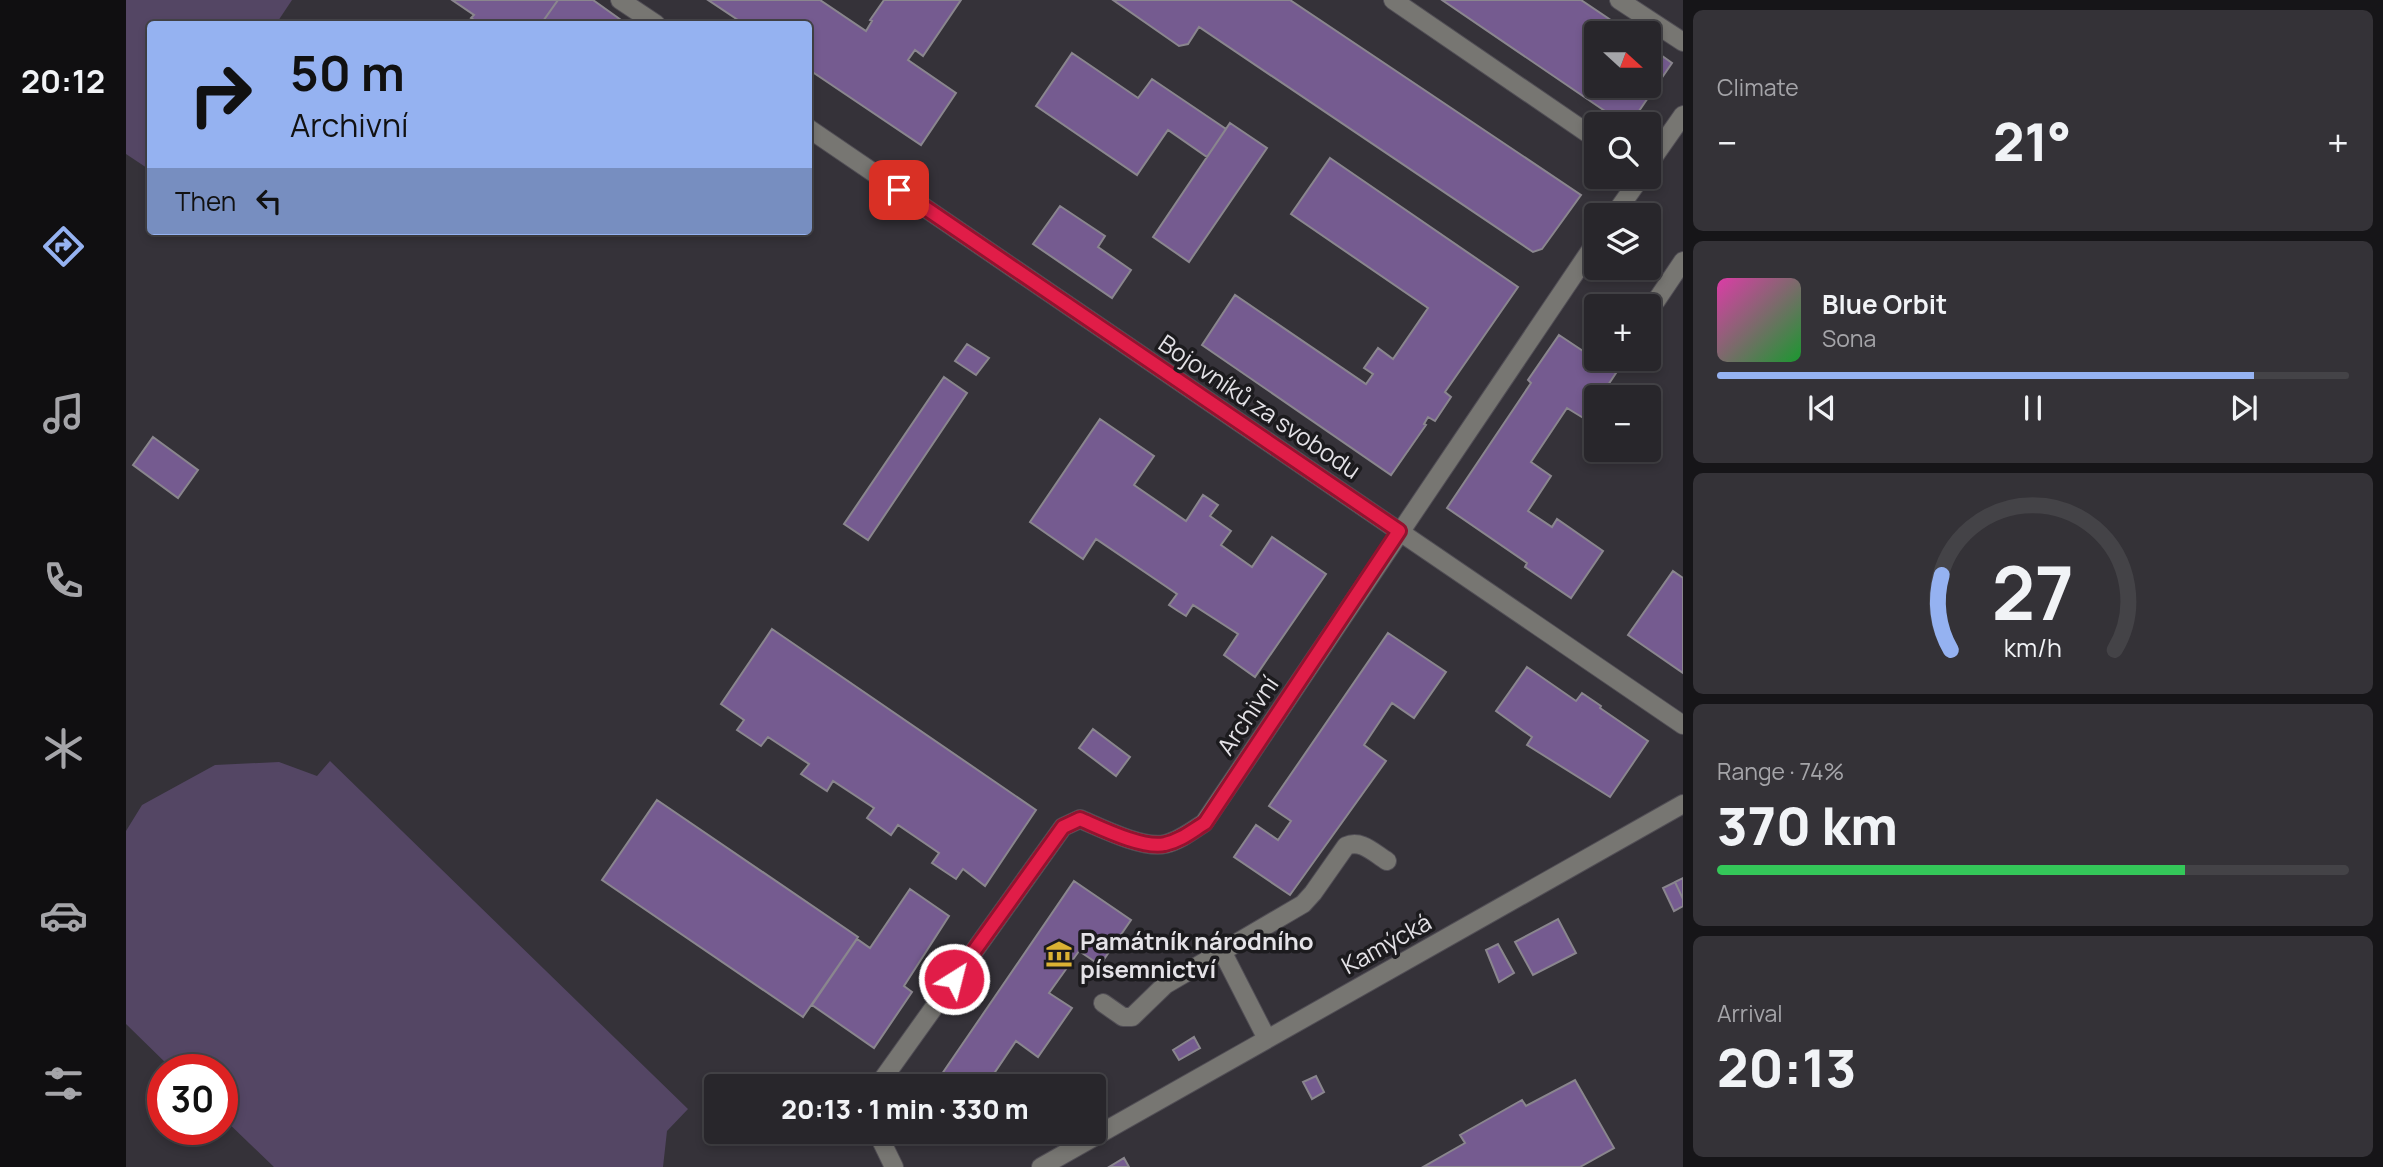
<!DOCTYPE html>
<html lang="en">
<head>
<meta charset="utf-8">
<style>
	body { margin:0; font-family:Manrope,sans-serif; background:#343237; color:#f1f3f6; height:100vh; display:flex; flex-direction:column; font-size:26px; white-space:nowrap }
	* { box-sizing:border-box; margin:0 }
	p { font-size:23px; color:#a5a5a9 }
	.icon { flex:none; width:38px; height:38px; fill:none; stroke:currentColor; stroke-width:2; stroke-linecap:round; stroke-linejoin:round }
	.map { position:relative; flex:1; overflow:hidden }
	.details { display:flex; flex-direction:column; gap:10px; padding:10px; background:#161518; width:700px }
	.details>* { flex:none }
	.guide { position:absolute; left:21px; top:21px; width:665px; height:214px; border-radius:7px; box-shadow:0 4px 10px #0003,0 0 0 2px #444347; background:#95b2f1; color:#111; overflow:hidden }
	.needle { width:46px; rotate:111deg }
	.buttons { position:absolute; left:1458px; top:21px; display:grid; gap:14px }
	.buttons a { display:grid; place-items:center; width:77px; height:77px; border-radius:7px; background:#28262b; box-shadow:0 4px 10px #0003,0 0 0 2px #444347; font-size:35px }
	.speed { position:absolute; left:21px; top:1054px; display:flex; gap:14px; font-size:35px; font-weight:700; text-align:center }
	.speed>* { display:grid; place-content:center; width:91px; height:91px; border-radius:50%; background:#28262b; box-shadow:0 4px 10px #0003,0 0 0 2px #444347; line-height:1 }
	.speed .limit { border:10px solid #d22; background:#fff; color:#111 }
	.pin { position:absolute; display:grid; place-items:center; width:60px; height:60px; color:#fff; margin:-30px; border-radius:14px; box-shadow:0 4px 10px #0006 }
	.me { position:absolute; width:77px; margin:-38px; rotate:36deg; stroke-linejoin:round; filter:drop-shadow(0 0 5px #0008) }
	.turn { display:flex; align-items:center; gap:24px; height:147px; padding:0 28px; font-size:32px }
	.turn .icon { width:91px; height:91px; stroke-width:2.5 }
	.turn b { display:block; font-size:49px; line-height:60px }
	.then { display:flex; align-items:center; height:66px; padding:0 28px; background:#0003; gap:14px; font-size:26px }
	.big { font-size:52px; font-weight:800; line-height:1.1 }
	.details .tile { flex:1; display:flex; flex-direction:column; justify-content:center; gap:10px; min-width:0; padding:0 24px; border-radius:10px; background:#343237 }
	.details .dial { align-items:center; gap:0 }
	.dial svg { height:182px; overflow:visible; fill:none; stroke:#444347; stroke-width:7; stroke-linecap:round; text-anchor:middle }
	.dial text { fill:#f1f3f6; stroke:none }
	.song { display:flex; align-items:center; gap:21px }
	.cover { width:84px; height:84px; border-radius:10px; background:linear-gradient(135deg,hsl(320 70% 55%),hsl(130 70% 35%)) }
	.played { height:7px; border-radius:4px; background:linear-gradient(90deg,#95b2f1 85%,#444347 85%) }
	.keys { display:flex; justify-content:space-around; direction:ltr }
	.heat { display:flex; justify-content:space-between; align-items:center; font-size:38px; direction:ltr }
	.charge { height:10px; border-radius:5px; background:linear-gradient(90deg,#34c759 74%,#444347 0) }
	.trip { position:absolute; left:578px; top:1074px; width:402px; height:70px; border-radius:7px; background:#28262b; box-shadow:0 4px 10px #0003,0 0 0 2px #444347; font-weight:800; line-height:70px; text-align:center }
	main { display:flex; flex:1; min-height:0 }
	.dock { display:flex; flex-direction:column; width:126px; justify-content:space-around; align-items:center; background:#100f11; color:#a5a5a9 }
	.dock .icon { width:49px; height:49px }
	.dock .selected { color:#95b2f1 }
	.dock b { font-size:32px; color:#f1f3f6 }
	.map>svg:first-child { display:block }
</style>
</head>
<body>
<main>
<nav class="dock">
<b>20:12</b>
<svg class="icon selected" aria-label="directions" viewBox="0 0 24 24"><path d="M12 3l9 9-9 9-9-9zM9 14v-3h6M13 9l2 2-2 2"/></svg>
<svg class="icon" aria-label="music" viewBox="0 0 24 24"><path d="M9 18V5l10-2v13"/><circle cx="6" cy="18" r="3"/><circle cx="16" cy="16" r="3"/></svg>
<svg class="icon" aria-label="phone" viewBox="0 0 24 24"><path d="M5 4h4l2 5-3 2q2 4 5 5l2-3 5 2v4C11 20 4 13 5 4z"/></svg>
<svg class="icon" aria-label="climate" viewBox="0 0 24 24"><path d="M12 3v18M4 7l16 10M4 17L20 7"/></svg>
<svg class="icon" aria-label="car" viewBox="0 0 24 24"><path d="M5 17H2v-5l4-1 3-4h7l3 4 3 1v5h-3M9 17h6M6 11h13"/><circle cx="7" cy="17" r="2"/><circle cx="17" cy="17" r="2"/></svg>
<svg class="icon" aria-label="filters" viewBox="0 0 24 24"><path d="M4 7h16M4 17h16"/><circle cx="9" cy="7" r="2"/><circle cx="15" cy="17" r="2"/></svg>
</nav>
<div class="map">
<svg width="1557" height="1167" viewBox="0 0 1557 1167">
	<rect width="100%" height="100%" fill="#353239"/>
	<path fill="#544664" d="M 0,0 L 166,0 L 150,24 L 24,24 L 24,170 L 0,154 Z
		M 204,761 L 562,1109 L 541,1131 L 537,1167 L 148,1167 L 96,1117 L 96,1069 L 46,1069 L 0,1024 L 0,831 L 16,805 L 89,765 L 153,762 L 191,776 Z"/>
	<path fill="#755b90" stroke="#8a868e" stroke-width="2" d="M 326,0 L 432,0 L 415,24 L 348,24 L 350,21 L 345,18 L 348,15 Z
		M 432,0 L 467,0 L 495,20 L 492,24 L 415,24 Z
		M 582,0 L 694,0 L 740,31 L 746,21 L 744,20 L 758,0 L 835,0 L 797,56 L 789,50 L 782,60 L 830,93 L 795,145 L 682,69 L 682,24 L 618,24 Z
		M 987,0 L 1164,0 L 1455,195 L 1416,249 L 1407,252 L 1073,27 L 1062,44 L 1053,46 Z
		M 1316,0 L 1455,0 L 1504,33 L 1470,33 L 1470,86 L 1522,86 L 1522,46 L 1546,63 L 1504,124 L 1498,124 Z
		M 946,53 L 1012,98 L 1026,79 L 1100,129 L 1081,157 L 1042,130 L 1011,175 L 910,106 Z
		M 1104,123 L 1141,148 L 1063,262 L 1027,237 Z
		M 1204,158 L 1392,287 L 1319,392 L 1325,397 L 1309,421 L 1302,417 L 1298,424 L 1300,425 L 1265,475 L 1076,345 L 1109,295 L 1240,384 L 1247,374 L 1238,368 L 1252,348 L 1267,359 L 1302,308 L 1165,214 Z
		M 934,206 L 979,236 L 972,247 L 1005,270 L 986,298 L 907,244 Z
		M 1433,335 L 1490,373 L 1474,397 L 1470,397 L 1470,403 L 1459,419 L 1441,408 L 1405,462 L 1425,476 L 1402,511 L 1426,527 L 1431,519 L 1477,551 L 1445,598 L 1399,567 L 1401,563 L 1321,508 L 1405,383 L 1402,380 Z
		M 841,344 L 863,358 L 850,375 L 829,361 Z
		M 818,377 L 841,393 L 742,540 L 718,524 Z
		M 974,419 L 1028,456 L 1008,485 L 1060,521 L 1077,495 L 1092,505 L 1084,516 L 1105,531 L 1095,545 L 1126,567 L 1146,537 L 1200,574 L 1129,677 L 1098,655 L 1112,634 L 1067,605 L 1060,616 L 1052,611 L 1043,605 L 1051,594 L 970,539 L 957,559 L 904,522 Z
		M 27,437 L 72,470 L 52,498 L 7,465 Z
		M 1547,571 L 1557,578 L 1557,673 L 1502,635 Z
		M 646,629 L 910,810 L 859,886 L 837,869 L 830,879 L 806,863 L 813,853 L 772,825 L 765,835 L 741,818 L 748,808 L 707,781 L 701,791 L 675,774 L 683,764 L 642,737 L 635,746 L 611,730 L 618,720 L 595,704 Z
		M 1262,633 L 1320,672 L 1288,718 L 1266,703 L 1238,745 L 1260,761 L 1164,895 L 1108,857 L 1130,825 L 1152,840 L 1165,821 L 1143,806 Z
		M 1401,667 L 1450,701 L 1456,693 L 1475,706 L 1474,708 L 1522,741 L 1484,797 L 1401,745 L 1406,737 L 1370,711 Z
		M 967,729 L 1004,757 L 990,776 L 953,748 Z
		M 531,800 L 732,937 L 677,1017 L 476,880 Z
		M 1557,878 L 1557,899 L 1549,882 Z
		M 948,881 L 1005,920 L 974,965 L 953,951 L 923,993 L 946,1008 L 912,1057 L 890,1041 L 861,1084 L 866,1087 L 807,1087 Z
		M 1549,882 L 1557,899 L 1557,906 L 1548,911 L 1537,888 Z
		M 784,889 L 823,916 L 778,986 L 786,992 L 748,1048 L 686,1005 L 731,939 L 744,948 Z
		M 1432,919 L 1450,953 L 1407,975 L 1389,942 Z
		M 1372,944 L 1388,973 L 1373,982 L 1360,950 Z
		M 1068,1037 L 1074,1048 L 1053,1060 L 1047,1050 Z
		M 1190,1076 L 1198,1092 L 1186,1099 L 1177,1082 Z
		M 1449,1080 L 1488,1148 L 1454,1167 L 1297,1167 L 1339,1143 L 1334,1135 L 1396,1100 L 1400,1106 Z
		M 835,1132 L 860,1132 L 852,1144 Z
		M 998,1158 L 1003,1167 L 983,1167 Z"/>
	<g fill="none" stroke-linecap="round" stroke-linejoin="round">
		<g stroke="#514e55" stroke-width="20">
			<path id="minor" d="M 494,0 L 530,24
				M 1267,0 L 1470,139
				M 1493,0 L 1557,42
				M 682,128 L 1557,725
				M 1522,165 L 1557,115
				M 1488,215 L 1515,177
				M 1530,301 L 1557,261
				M 1096,951 L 1141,1039
				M 977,1003 L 997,1017 L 1006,1017 L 1039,985 L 1177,904 L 1187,893 L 1220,846 C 1235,839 1248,853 1261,861
				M 751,1087 L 937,827 L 954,819 C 975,828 1017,849 1039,844 C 1053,841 1066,831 1078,823 L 1470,242
				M 751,1132 L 768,1167
				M 915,1167 L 1557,804"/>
		</g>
		<use href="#minor" stroke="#777672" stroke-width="18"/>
	</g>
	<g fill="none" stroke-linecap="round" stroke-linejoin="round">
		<g stroke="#92132f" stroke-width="18">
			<path id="route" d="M 773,190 L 1273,531 L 1079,823 C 1066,831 1054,841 1039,844 C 1017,849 975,828 954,819 L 937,827 L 828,979"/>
		</g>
		<use href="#route" stroke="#e11d48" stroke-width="12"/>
	</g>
	<defs>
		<g id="museum-bare" transform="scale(2.1)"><path d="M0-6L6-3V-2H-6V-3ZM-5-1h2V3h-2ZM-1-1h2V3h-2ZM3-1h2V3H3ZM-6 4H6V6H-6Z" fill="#dbb233" stroke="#1c1b1e" stroke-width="2.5" paint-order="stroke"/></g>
	</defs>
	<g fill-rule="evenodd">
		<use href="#museum-bare" x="933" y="954"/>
	</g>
	<g text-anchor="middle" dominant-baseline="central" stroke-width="7" stroke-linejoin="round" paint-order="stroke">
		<g font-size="24" fill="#e4e2e7" stroke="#1c1b1e">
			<text transform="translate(1134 406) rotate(34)">Bojovníků za svobodu</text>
			<text transform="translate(1121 715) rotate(-56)">Archivní</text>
			<text transform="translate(1260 943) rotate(-29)">Kamýcká</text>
		</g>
		<g font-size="24" font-weight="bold" fill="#e4e2e7" stroke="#1c1b1e" text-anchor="start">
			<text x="954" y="940">Památník národního<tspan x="954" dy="28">písemnictví</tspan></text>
		</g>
	</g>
</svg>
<div class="buttons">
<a><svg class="needle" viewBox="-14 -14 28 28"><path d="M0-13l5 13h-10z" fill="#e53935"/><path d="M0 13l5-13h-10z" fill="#a5a5a9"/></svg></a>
<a><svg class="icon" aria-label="search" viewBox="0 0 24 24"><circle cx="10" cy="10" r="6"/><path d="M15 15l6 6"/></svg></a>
<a><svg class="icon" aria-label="layers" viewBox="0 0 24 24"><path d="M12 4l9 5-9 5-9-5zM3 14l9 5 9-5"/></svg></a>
<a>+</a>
<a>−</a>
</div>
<div class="speed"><div class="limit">30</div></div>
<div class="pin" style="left:773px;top:190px;background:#d93025"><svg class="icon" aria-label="arrive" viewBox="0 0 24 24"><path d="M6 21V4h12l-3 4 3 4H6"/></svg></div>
<svg class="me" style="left:828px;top:979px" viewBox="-20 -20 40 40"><circle r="17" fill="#e11d48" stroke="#fff" stroke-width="3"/><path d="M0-11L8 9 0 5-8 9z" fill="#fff"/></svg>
<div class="trip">20:13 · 1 min · 330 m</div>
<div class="guide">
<div class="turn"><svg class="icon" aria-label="right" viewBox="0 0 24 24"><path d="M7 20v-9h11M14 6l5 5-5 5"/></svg><div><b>50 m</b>Archivní</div></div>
<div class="then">Then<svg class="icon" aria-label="left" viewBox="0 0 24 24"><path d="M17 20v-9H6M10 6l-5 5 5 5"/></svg></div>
</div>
</div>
<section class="details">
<div class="tile"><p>Climate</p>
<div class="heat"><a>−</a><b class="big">21°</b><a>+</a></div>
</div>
<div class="tile">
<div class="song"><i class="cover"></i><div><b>Blue Orbit</b><p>Sona</p></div></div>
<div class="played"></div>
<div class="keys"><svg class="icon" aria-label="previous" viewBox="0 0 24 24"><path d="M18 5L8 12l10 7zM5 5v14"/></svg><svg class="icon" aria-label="pause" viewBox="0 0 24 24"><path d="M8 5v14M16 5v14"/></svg><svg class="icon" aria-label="next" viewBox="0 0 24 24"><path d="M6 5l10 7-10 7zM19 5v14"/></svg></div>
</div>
<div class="tile dial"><svg viewBox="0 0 100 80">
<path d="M14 69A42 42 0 1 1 86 69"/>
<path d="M14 69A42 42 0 0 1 10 36" stroke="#95b2f1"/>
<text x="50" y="56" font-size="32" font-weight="700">27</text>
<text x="50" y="72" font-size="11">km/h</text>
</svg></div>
<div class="tile"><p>Range · 74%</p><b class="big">370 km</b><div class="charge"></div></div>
<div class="tile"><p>Arrival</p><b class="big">20:13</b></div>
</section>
</main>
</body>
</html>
